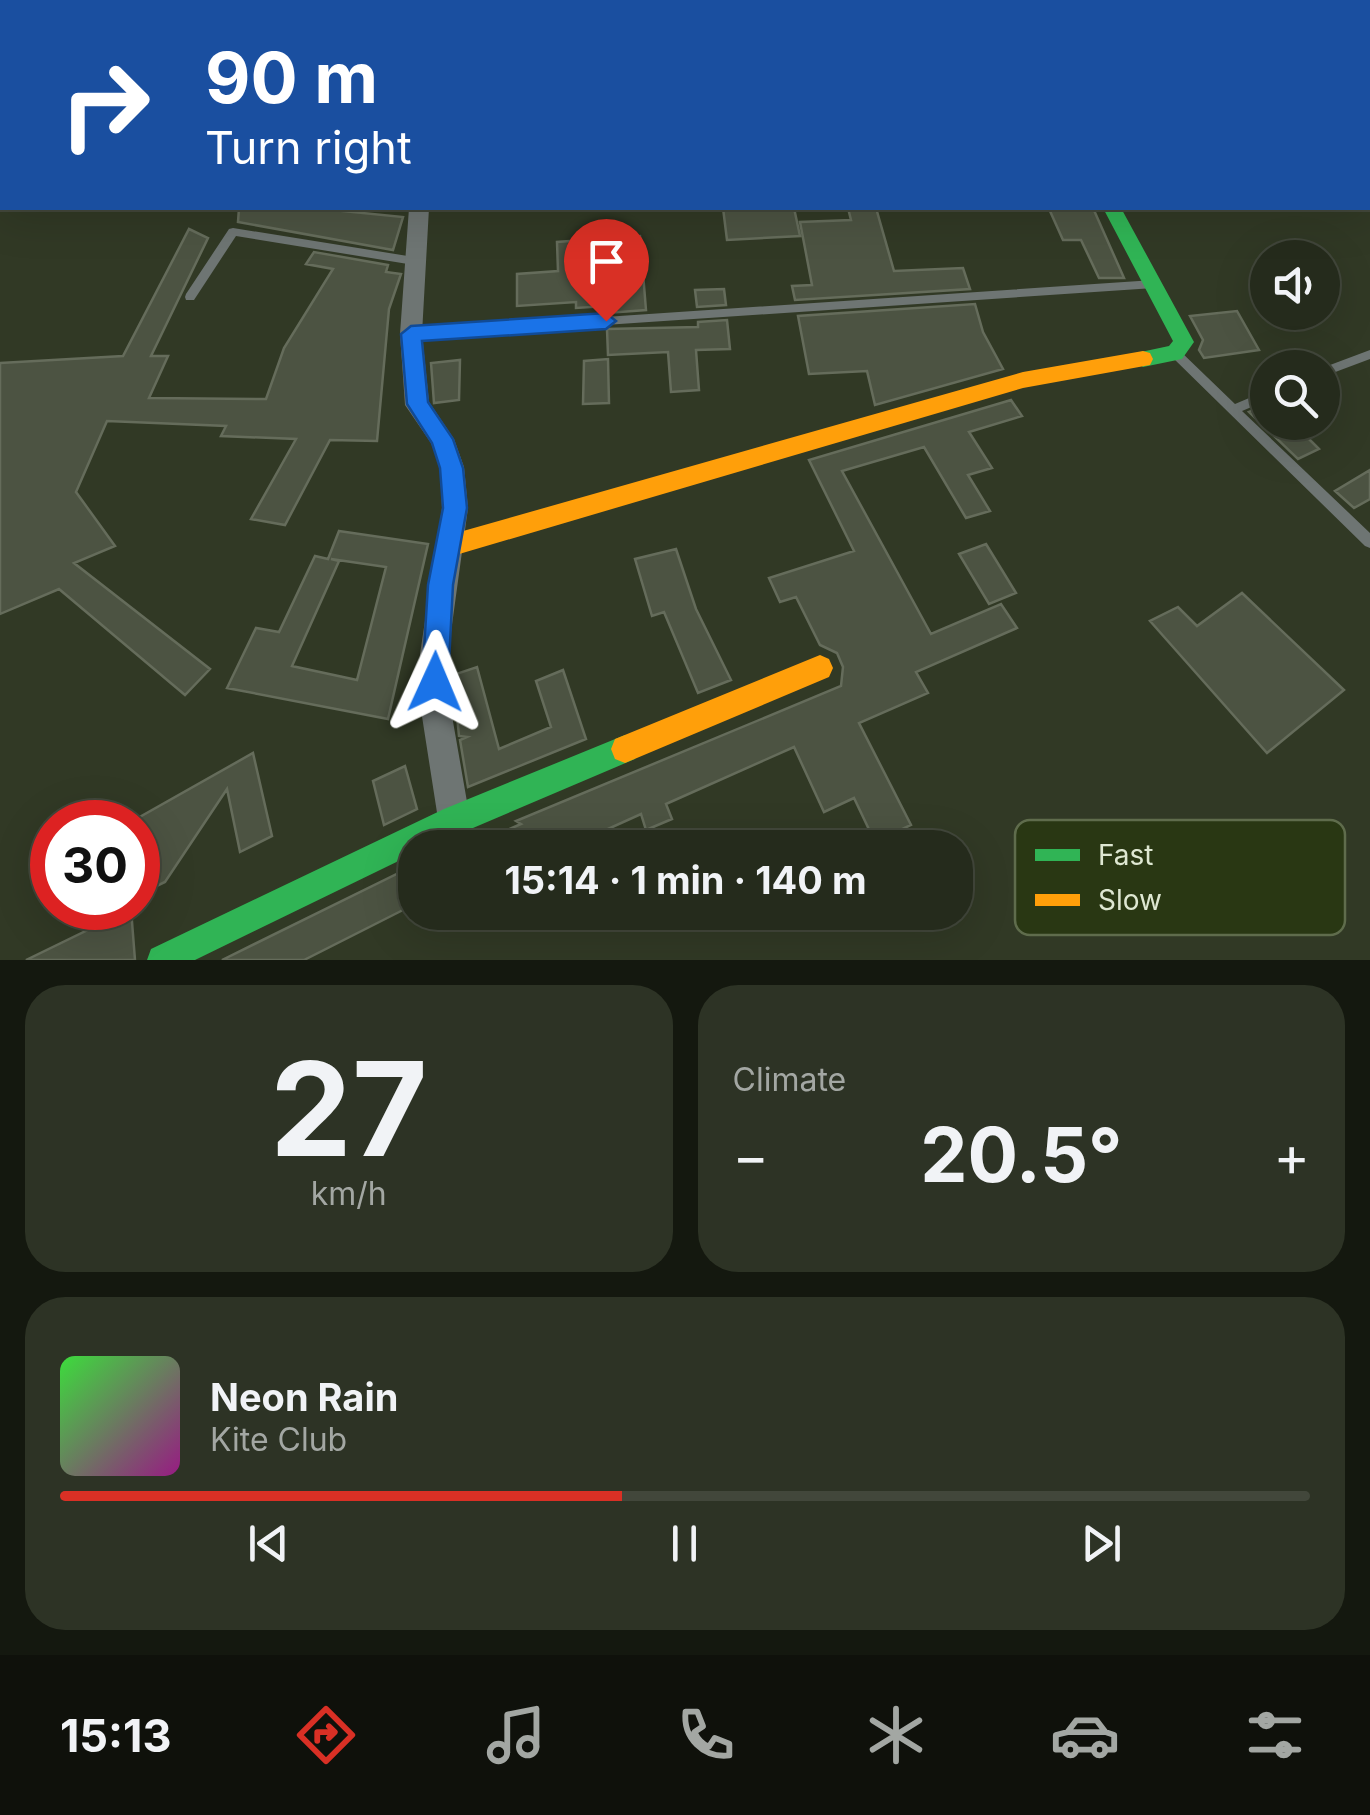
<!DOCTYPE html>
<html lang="en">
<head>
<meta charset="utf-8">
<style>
	body { margin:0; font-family:Inter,sans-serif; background:#2d3325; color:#f1f3f6; height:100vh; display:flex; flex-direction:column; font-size:38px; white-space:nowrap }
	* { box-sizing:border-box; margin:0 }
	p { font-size:32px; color:#a3a7a3 }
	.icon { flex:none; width:55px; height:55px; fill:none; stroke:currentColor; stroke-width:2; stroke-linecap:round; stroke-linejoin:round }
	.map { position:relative; height:960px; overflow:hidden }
	.sheet { display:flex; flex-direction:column; gap:25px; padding:25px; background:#14180f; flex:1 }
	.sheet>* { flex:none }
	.banner { position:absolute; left:0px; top:0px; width:1370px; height:210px; box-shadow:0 10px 40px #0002,0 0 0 2px #42473b; background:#1a4fa0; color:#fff; overflow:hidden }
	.fabs { position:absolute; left:1250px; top:240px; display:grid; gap:20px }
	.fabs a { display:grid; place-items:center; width:90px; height:90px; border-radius:50%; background:#252b1c; box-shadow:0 10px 40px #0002,0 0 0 2px #42473b; font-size:50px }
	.speed { position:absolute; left:30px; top:800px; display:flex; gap:20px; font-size:50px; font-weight:700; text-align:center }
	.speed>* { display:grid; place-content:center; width:130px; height:130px; border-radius:50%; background:#252b1c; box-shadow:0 10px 40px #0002,0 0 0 2px #42473b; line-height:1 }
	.speed .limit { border:15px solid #d22; background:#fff; color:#111 }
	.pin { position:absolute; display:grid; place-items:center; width:85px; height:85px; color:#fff; margin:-102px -42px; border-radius:50% 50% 50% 0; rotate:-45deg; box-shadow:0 0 10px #0007 }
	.pin .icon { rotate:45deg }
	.me { position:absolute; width:110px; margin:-55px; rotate:1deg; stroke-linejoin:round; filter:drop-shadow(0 0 8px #0008) }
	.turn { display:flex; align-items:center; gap:35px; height:210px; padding:0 40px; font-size:45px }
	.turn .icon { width:130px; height:130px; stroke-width:2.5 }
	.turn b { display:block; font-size:70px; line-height:85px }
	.big { font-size:75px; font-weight:700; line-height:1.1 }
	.sheet .card { flex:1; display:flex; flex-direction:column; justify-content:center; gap:15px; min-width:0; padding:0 35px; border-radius:40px; background:#2d3325 }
	.sheet .dial { align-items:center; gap:0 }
	.dial b { font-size:130px; line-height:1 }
	.song { display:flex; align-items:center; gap:30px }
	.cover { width:120px; height:120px; border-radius:15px; background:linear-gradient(135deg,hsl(120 70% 55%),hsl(310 70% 35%)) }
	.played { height:10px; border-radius:5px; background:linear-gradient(90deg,#d93025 45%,#42473b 45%) }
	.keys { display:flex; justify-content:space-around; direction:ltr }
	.heat { display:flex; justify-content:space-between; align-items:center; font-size:55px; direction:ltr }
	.sheet .tiles { flex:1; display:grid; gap:25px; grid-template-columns:1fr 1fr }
	.card:last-child { grid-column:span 2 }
	.trip { position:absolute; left:398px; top:830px; width:575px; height:100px; border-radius:40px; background:#252b1c; box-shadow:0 10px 40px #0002,0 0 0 2px #42473b; font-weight:700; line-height:100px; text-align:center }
	.tabs { display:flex; height:160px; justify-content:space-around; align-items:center; background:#0f110b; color:#a3a7a3 }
	.tabs .icon { width:70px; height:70px }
	.tabs .on { color:#d93025 }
	.tabs b { font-size:45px; color:#f1f3f6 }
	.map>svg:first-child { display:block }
</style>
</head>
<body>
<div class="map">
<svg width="1370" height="960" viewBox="0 0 1370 960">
	<rect width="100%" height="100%" fill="#313925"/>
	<path fill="#4c5342" stroke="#656c5b" stroke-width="2.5" fill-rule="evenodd" d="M 239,208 L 313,208 L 403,217 L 393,250 L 238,222 Z
		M 723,208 L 794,208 L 800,236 L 727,240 Z
		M 848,208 L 876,208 L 894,271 L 963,268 L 970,289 L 795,300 L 792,286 L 812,285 L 800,222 L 851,220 Z
		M 1061,208 L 1093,208 L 1124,278 L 1099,278 L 1081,240 L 1063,240 L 1050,211 Z
		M 189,229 L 208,238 L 151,356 L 168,356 L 149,398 L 266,399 L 284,348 L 333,269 L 306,264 L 314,252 L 388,265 L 386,272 L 401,274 L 389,309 L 377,441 L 330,440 L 285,525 L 251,519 L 296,439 L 221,436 L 226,426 L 107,421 L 76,492 L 115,546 L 74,563 L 210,669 L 185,695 L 59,589 L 0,614 L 0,363 L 123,356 Z
		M 640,236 L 646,310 L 607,313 L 607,306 L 576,308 L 576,302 L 517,306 L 517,274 L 558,271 L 557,242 Z
		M 724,289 L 726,305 L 697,307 L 695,290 Z
		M 975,304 L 983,332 L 1003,369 L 875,405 L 867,371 L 809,374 L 798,316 Z
		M 1237,311 L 1259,350 L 1204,358 L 1199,350 L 1203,340 L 1190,316 Z
		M 727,320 L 730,349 L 696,350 L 699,390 L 671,392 L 668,352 L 608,355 L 607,329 L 698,327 L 698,322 Z
		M 608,359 L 609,403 L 583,404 L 584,361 Z
		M 460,360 L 459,400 L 434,403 L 431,363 Z
		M 1011,400 L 1022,416 L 969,432 L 992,468 L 968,475 L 990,511 L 966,518 L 924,447 L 842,471 L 931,634 L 1001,604 L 1017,628 L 916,672 L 928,693 L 859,723 L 911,825 L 875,842 L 854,798 L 824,812 L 794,747 L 666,804 L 672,819 L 646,830 L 641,814 L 566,848 L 466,848 L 521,824 L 516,821 L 841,686 L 843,667 L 837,653 L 820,645 L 796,597 L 780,602 L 769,578 L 854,551 L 809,460 Z
		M 1268,404 L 1268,422 L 1292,422 L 1319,449 L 1298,459 L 1249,412 Z
		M 1370,470 L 1370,499 L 1354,508 L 1335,491 Z
		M 339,531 L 428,544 L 388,719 L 227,688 L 256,628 L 279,632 L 315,556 L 328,559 ZM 331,559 L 386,567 L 357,680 L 292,666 L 339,561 Z
		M 986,544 L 1016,593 L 989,604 L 959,554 Z
		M 676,549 L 696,609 L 731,680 L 698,693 L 664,612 L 652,616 L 635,559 Z
		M 1242,593 L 1344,690 L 1267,753 L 1150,621 L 1178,607 L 1197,626 Z
		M 477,667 L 499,749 L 551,727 L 536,681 L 563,670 L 586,739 L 468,787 L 460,740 L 467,737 L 459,736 L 453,675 Z
		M 253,753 L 272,836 L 240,852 L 227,789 L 165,882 L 138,895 L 138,818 Z
		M 405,766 L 417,809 L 384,825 L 373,781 Z
		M 415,865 L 415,912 L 405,909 L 304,960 L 222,960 Z
		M 131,909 L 135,960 L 26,960 Z"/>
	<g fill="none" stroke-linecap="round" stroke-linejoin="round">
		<path fill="#6e7573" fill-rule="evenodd" d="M 291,0 L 299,0 L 298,2 L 290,2 Z
			M 599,0 L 607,0 L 607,2 L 599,2 Z
			M 1370,46 L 1370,52 L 1368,51 L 1368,47 Z
			M 1368,147 L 1370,147 L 1370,153 L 1368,153 Z
			M 233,228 L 414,257 L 419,261 L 414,265 L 236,236 L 194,300 L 186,300 L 185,297 L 186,294 L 229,229 Z
			M 1154,280 L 1159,284 L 1154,288 L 411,338 L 405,334 L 411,330 Z
			M 1175,349 L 1179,350 L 1235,404 L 1268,390 L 1268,400 L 1242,411 L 1370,533 L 1370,548 L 1365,546 L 1171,356 L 1169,353 L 1171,350 Z
			M 1370,350 L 1370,359 L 1322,377 L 1322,368 Z"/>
		<path fill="#6e7573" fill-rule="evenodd" d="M 991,0 L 1008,0 L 1009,2 L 993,2 Z
			M 409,208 L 429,208 L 422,334 L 429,402 L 454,439 L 464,467 L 468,508 L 448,654 L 451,710 L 470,819 L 465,830 L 454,835 L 443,830 L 438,819 L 421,710 L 420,654 L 442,508 L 440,467 L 431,443 L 405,405 L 400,334 Z"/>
		<path fill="#30b455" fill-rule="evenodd" d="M 1103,208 L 1121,208 L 1194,342 L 1182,359 L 1143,367 L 1133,359 L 1136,353 L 1169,346 L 1173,341 Z
			M 625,735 L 635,739 L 639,749 L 635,759 L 426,848 L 415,848 L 415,853 L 195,960 L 147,960 L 151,949 L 444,809 Z"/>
		<path fill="#ff9f0a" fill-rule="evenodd" d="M 1143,351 L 1150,353 L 1153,359 L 1150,365 L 1023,388 L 449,557 L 441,554 L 437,546 L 441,538 L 449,535 L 1023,372 Z
			M 820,655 L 829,659 L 833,668 L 829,677 L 625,763 L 615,759 L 611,749 L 615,739 Z"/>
	</g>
	<path fill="#1a73e8" stroke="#114b97" stroke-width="2.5" d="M 606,313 L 616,321 L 606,329 L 422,341 L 428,402 L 453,439 L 463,468 L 467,508 L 453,585 L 448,682 L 444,691 L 435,695 L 426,691 L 422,682 L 428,585 L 443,508 L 440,468 L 432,443 L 407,404 L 401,334 L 411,326 Z"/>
	<rect x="1015" y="820" width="330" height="115" rx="15" fill="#293713" stroke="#5f6c4c" stroke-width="2.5"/>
	<rect x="1035" y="849" width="45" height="12" fill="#30b455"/>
	<rect x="1035" y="894" width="45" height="12" fill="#ff9f0a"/>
	<g font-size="28" fill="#dee7d2">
		<text x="1098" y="865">Fast</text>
		<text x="1098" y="910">Slow</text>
	</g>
</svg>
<div class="fabs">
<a><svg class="icon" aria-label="sound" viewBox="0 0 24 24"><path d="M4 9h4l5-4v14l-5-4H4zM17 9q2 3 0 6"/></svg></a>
<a><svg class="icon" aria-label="search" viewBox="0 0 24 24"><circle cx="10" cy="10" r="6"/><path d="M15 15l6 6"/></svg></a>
</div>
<div class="speed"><div class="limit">30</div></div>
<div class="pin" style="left:606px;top:321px;background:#d93025"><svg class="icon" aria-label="arrive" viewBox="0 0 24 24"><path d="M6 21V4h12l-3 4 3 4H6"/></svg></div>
<svg class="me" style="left:435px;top:682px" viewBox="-20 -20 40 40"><path d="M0-17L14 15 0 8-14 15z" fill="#1a73e8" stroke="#fff" stroke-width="4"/></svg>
<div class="trip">15:14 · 1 min · 140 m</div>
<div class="banner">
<div class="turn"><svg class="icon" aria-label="right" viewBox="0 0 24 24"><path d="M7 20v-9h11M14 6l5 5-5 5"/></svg><div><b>90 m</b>Turn right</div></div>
</div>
</div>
<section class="sheet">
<div class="tiles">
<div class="card dial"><b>27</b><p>km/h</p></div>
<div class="card"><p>Climate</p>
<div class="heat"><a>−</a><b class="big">20.5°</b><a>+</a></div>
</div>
<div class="card">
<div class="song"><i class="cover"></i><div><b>Neon Rain</b><p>Kite Club</p></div></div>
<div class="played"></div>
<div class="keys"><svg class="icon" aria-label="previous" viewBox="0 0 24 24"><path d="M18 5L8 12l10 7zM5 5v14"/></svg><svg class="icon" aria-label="pause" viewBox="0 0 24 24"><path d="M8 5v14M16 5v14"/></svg><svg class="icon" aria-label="next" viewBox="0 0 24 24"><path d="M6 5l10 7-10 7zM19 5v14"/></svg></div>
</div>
</div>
</section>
<nav class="tabs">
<b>15:13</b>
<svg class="icon on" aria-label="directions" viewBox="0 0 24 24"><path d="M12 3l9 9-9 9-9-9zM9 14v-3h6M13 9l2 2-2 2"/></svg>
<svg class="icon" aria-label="music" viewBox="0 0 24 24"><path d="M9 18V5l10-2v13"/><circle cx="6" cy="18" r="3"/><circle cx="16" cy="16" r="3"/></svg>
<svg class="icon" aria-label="phone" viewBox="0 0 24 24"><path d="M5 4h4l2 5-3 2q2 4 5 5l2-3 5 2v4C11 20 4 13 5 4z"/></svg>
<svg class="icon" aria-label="climate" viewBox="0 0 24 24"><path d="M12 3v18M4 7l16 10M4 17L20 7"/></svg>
<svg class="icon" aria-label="car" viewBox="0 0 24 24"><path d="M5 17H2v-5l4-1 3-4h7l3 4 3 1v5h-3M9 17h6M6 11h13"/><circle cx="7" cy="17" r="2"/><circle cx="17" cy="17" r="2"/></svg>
<svg class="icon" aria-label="filters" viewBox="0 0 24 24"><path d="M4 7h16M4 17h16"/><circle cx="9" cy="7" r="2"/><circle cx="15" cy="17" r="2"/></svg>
</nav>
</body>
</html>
